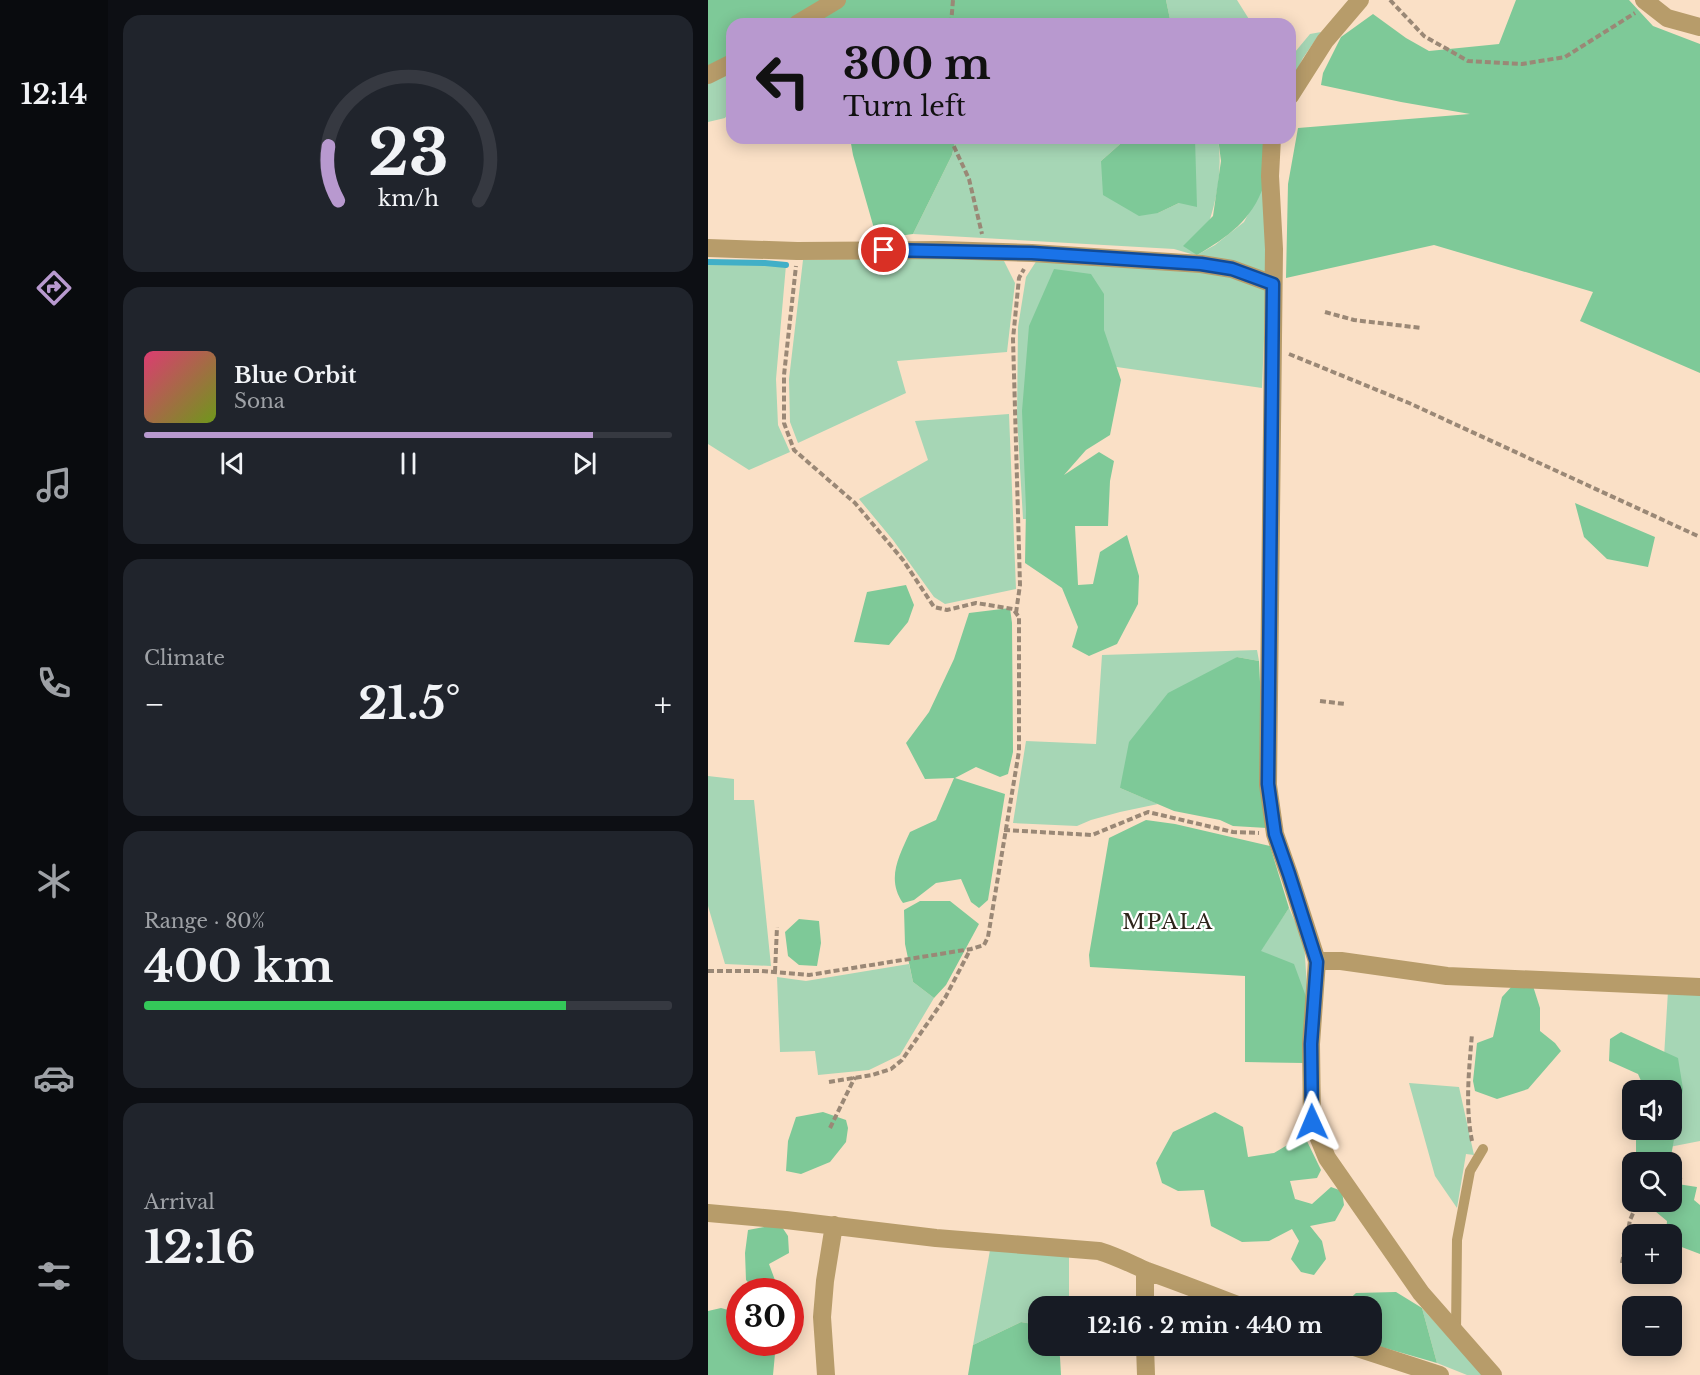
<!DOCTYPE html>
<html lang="en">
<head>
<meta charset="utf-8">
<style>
	body { margin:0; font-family:"Libre Baskerville",serif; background:#20242c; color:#f1f3f6; height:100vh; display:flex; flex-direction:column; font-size:22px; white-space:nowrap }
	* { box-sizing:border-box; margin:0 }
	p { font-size:20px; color:#9ea1a6 }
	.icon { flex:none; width:33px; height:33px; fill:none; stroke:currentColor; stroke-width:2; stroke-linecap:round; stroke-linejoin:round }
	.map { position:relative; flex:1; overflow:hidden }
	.side { display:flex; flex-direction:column; gap:15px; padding:15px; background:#0d0f14; width:600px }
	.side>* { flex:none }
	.top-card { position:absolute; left:18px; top:18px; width:570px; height:126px; border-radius:18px; box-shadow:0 3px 15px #0003; background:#b899cf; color:#111; overflow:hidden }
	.tools { position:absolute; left:914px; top:1080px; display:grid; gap:12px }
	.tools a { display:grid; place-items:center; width:60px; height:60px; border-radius:12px; background:#171b24; box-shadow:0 3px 15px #0003; font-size:30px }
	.speed { position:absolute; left:18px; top:1278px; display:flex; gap:12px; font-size:30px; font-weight:700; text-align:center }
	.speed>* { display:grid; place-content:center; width:78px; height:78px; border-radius:50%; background:#171b24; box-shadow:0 3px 15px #0003; line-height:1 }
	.speed .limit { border:9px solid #d22; background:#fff; color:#111 }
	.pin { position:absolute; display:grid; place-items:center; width:51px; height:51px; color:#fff; margin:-26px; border:3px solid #fff; border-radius:50%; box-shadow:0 2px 6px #0007 }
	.me { position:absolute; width:66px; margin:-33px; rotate:359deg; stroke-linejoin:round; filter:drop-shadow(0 0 4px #0008) }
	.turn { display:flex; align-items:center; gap:21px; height:126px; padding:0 18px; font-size:27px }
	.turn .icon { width:78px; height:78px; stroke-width:2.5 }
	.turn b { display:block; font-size:42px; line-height:51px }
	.big { font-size:45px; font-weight:800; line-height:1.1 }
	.side .tile { flex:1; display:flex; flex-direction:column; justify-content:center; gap:9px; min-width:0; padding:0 21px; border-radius:18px; background:#20242c }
	.side .dial { align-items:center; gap:0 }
	.dial svg { height:156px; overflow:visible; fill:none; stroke:#363941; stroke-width:7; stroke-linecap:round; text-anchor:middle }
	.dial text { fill:#f1f3f6; stroke:none }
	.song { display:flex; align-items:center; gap:18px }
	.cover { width:72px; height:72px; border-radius:9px; background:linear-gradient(135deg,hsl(340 70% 55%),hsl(80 70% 35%)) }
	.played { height:6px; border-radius:3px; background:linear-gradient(90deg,#b899cf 85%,#363941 85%) }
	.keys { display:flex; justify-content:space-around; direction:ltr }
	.heat { display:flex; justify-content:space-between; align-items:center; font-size:33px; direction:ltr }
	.charge { height:9px; border-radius:4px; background:linear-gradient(90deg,#34c759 80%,#363941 0) }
	.trip { position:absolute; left:320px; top:1296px; width:354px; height:60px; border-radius:18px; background:#171b24; box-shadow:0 3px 15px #0003; font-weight:800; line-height:60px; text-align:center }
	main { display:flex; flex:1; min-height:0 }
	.menu { display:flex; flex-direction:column; width:108px; justify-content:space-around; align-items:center; background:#090b0e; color:#9ea1a6 }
	.menu .icon { width:42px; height:42px }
	.menu .selected { color:#b899cf }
	.menu b { font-size:27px; color:#f1f3f6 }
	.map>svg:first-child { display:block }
</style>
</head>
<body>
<main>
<nav class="menu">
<b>12:14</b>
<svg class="icon selected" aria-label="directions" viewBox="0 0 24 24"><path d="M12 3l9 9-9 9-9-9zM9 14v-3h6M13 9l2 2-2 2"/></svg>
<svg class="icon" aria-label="music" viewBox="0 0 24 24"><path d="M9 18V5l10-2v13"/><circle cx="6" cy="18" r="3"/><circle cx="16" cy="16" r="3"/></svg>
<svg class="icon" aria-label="phone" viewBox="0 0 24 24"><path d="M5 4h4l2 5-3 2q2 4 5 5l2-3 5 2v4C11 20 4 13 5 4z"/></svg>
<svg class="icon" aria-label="climate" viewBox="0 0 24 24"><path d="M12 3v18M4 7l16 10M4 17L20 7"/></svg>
<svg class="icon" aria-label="car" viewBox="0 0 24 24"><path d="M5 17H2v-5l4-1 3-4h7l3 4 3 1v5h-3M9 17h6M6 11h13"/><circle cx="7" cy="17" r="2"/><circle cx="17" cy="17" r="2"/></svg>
<svg class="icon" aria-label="filters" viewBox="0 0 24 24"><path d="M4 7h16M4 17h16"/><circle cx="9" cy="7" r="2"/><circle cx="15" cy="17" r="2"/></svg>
</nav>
<section class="side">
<div class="tile dial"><svg viewBox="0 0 100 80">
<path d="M14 69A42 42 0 1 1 86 69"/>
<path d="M14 69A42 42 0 0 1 9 41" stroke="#b899cf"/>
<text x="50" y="56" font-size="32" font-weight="700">23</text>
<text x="50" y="72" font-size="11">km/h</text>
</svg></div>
<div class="tile">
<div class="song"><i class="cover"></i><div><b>Blue Orbit</b><p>Sona</p></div></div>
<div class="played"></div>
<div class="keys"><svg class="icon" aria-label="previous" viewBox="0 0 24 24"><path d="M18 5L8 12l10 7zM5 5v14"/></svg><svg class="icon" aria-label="pause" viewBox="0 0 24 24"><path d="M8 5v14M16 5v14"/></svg><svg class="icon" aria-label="next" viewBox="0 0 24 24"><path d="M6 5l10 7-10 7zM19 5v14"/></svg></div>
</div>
<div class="tile"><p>Climate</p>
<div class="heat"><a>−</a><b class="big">21.5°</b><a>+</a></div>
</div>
<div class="tile"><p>Range · 80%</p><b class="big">400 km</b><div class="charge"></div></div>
<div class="tile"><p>Arrival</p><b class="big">12:16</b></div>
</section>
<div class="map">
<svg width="992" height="1375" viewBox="0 0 992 1375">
	<rect width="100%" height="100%" fill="#fae0c6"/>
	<path fill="#a6d6b5" d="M 458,0 L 529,0 L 544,24 L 463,24 Z
		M 613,32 L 595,58 L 582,85 L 582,58 L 602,34 Z
		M 24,70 L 24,108 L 17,118 L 0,122 L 0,84 Z
		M 248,138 L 371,138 L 374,140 L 419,138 L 393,161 L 450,213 L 471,203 L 487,165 L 487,138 L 510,138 C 516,181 505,215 489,255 L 507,245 L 536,222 L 556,184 L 559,276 L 466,249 L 205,234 L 244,155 Z
		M 294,257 L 307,283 L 299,352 L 189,361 L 198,393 L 90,443 L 82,422 L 81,379 L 95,260 Z
		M 0,259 L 78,265 L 68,379 L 70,425 L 82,452 L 41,470 L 0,444 Z
		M 329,260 L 496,269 L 558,289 L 554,388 L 395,365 L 319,519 L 315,519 L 309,417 L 310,327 L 318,277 Z
		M 301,414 L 308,589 L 237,604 L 226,597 L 185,540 L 151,499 L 220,460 L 207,421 Z
		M 549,650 L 551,661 L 529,657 L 412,788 L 450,804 L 412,812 L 383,820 L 369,826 L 305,823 L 318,741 L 388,744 L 394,655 Z
		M 0,776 L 26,779 L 26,800 L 46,800 L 63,966 L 17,964 L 0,906 Z
		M 581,908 L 596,942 L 600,1002 L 552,951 Z
		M 201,964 L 205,982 L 226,998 L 192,1055 L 161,1070 L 110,1075 L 107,1051 L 72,1052 L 69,977 L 98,981 Z
		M 960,991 L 992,991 L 992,1141 L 951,1149 L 963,1130 L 963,1090 L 954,1090 Z
		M 701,1083 L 751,1087 L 766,1155 L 758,1154 L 749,1208 L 727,1176 Z
		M 282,1250 L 361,1253 L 361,1306 L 330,1306 L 330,1325 L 313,1322 L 265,1345 Z
		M 714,1308 L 775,1375 L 759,1375 L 729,1363 Z"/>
	<path fill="#7ec998" d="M 0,0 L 121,0 L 80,24 L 24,24 L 24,56 L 0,70 Z
		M 138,0 L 458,0 L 463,24 L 100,24 Z
		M 808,0 L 921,0 L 945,26 L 992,44 L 992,373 L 872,321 L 885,292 L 726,245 L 578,278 L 580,184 L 590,128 L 762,114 L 693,102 L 613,85 L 615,73 L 633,37 L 665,14 L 698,38 L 721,51 L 791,44 Z
		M 142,138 L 248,138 L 244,155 L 205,234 L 169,239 L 145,155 Z
		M 419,138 L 487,138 L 489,207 L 471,203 L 450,213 L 431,216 L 395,195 L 393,161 Z
		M 510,138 L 557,138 C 557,151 560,174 556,185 C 544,220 520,237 489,255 L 475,246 L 505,216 L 513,161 Z
		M 346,269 L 383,274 L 396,294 L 396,330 L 413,380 L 402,435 L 378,450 L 356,475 L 391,452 L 406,461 L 402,481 L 400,526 L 367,526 L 370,585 L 385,584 L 392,552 L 419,535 L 431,576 L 430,604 L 409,644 L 381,656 L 364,647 L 370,627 L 354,588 L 317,563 L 318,509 L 314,411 L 321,326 Z
		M 867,503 L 947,537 L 940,567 L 899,559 L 876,537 Z
		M 198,585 L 206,605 L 200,622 L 181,645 L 146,642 L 159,592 Z
		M 302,608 L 304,623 L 305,752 L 300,774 L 292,777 L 268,767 L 247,778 L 297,794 L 280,900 L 271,908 L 263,902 L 253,879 L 228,883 L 206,900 L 195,903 C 178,879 191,856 202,832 L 228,820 L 246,778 L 217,779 L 198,743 L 221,712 L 246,659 L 261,613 Z
		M 529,657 L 551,661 L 559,828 L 525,826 L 512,820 L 466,811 L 412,788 L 421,742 L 460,693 Z
		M 438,820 L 467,824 L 562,846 L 581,908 L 553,951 L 586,964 L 600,1002 L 596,1063 L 537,1062 L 537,976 L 382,967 L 381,955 L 401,838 Z
		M 212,901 L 242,901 L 271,924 L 238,985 L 226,998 L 205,982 L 197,944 L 196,910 Z
		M 91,919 L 111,921 L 113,943 L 109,966 L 91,965 L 80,956 L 77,932 Z
		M 805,985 L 825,986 L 832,1008 L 832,1031 L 847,1043 L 853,1051 L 820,1089 L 789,1099 L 767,1091 L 765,1081 L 769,1043 L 785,1037 L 794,997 Z
		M 913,1032 L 970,1058 L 975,1089 L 962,1162 L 928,1162 L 928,1140 L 932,1130 L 963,1130 L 963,1090 L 937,1090 L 930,1074 L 901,1061 L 902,1039 Z
		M 115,1112 L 138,1120 L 140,1128 L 138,1142 L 122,1162 L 93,1174 L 78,1171 L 80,1141 L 88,1117 Z
		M 507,1112 L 535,1127 L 540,1157 L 566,1153 L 596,1135 L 613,1170 L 609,1178 L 582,1181 L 587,1199 L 604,1204 L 623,1187 L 634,1191 L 636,1205 L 627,1221 L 602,1226 L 614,1241 L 618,1259 L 606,1275 L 593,1272 L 583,1259 L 591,1241 L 584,1229 L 561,1241 L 534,1242 L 503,1226 L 496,1190 L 470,1191 L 454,1183 L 448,1163 L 465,1132 Z
		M 963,1183 L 989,1187 L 986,1200 L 992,1205 L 992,1254 L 963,1243 L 963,1234 L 958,1234 L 959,1221 L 936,1202 L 963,1202 Z
		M 72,1224 L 80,1236 L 81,1253 L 61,1264 L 71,1291 L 48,1291 L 38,1280 L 37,1253 L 40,1230 Z
		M 688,1292 L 714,1308 L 729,1363 L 663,1344 L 663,1306 L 634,1306 L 648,1293 Z
		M 13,1308 L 31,1313 L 32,1342 L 68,1343 L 65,1375 L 0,1375 L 0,1311 Z
		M 313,1322 L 330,1325 L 330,1346 L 349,1346 L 352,1357 L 353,1375 L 260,1375 L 265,1345 Z"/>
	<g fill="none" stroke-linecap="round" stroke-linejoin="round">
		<path stroke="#41afc7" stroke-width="6" d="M 0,262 L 57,263 L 78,265"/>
		<path stroke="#9a8876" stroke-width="4" stroke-dasharray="6 3" stroke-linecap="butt" d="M 682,0 L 716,36 L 760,61 L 814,64 L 857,57 L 927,13
			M 243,24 L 245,0
			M 242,138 L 261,179 L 274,234
			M 617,312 L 646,320 L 714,328
			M 581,354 L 701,403 L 992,537
			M 308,613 L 312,585 L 305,339 L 311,278 L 316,269
			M 612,701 L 637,704
			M 296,830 L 384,835 L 440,812 L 525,832 L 551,833
			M 0,971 L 54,971 L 101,975 L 263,949 L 276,945 L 280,937 L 311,751 L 311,617 L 305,609 L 268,603 L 239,610 L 226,607 L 195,560 L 147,503 L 86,450 L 76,423 L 76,375 L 88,266
			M 67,972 L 69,927
			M 121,1082 L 164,1075 L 183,1069 L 194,1060 L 237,998 L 262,950
			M 122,1128 L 147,1077
			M 764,1141 C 757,1105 761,1070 764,1034
			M 963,1178 L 974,1177
			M 914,1263 L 922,1220 L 930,1202"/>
		<path stroke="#b79c6a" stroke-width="10" d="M 748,1333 L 749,1240 L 762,1171 L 775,1149"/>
		<path stroke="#b79c6a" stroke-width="18" d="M 936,0 L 959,18 L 992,27
			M 89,24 L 129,0
			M 0,75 L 24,63
			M 582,96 L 617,41 L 652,0
			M 564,138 L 562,176 L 566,249 L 560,785 L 567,834 L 581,874 L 609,961 L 603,1044 L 604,1122 L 619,1158 L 713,1293 L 785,1375
			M 0,248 L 89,251 L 234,250 L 324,253 L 493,264 L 524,269 L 565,284
			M 609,961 L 633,961 L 739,976 L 992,987
			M 0,1213 L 78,1220 L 228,1238 L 391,1251 C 408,1256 423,1264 439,1271 C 470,1282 501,1294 532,1306
			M 437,1306 L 437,1270
			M 437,1346 L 438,1375
			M 643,1346 L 732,1375
			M 118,1375 L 114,1317 L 117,1281 L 126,1225"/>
	</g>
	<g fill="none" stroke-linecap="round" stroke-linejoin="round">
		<g stroke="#114b97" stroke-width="15">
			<path id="route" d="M 176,250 L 324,253 L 493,264 L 524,269 L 565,284 L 560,784 L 567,834 L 581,874 L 609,962 L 603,1044 L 604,1122"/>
		</g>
		<use href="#route" stroke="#1a73e8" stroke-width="10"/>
	</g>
	<g text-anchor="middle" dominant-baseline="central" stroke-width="4.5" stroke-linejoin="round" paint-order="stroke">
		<g font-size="21" letter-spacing="1.5" fill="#2e251b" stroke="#fff">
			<text x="460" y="922">MPALA</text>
		</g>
	</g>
</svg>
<div class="tools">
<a><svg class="icon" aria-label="sound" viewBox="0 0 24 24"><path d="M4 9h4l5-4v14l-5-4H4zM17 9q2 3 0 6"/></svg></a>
<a><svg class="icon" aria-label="search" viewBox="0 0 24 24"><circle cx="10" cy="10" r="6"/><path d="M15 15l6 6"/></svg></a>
<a>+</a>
<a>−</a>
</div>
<div class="speed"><div class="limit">30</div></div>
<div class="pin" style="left:176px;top:250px;background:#d93025"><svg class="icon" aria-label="arrive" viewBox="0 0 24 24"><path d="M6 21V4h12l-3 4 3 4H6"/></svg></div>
<svg class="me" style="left:604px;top:1122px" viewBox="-20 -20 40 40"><path d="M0-17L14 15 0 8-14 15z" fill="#1a73e8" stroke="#fff" stroke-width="4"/></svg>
<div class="trip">12:16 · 2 min · 440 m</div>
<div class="top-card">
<div class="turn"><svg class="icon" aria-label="left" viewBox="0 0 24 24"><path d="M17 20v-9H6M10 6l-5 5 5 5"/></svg><div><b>300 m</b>Turn left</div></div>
</div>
</div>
</main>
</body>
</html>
